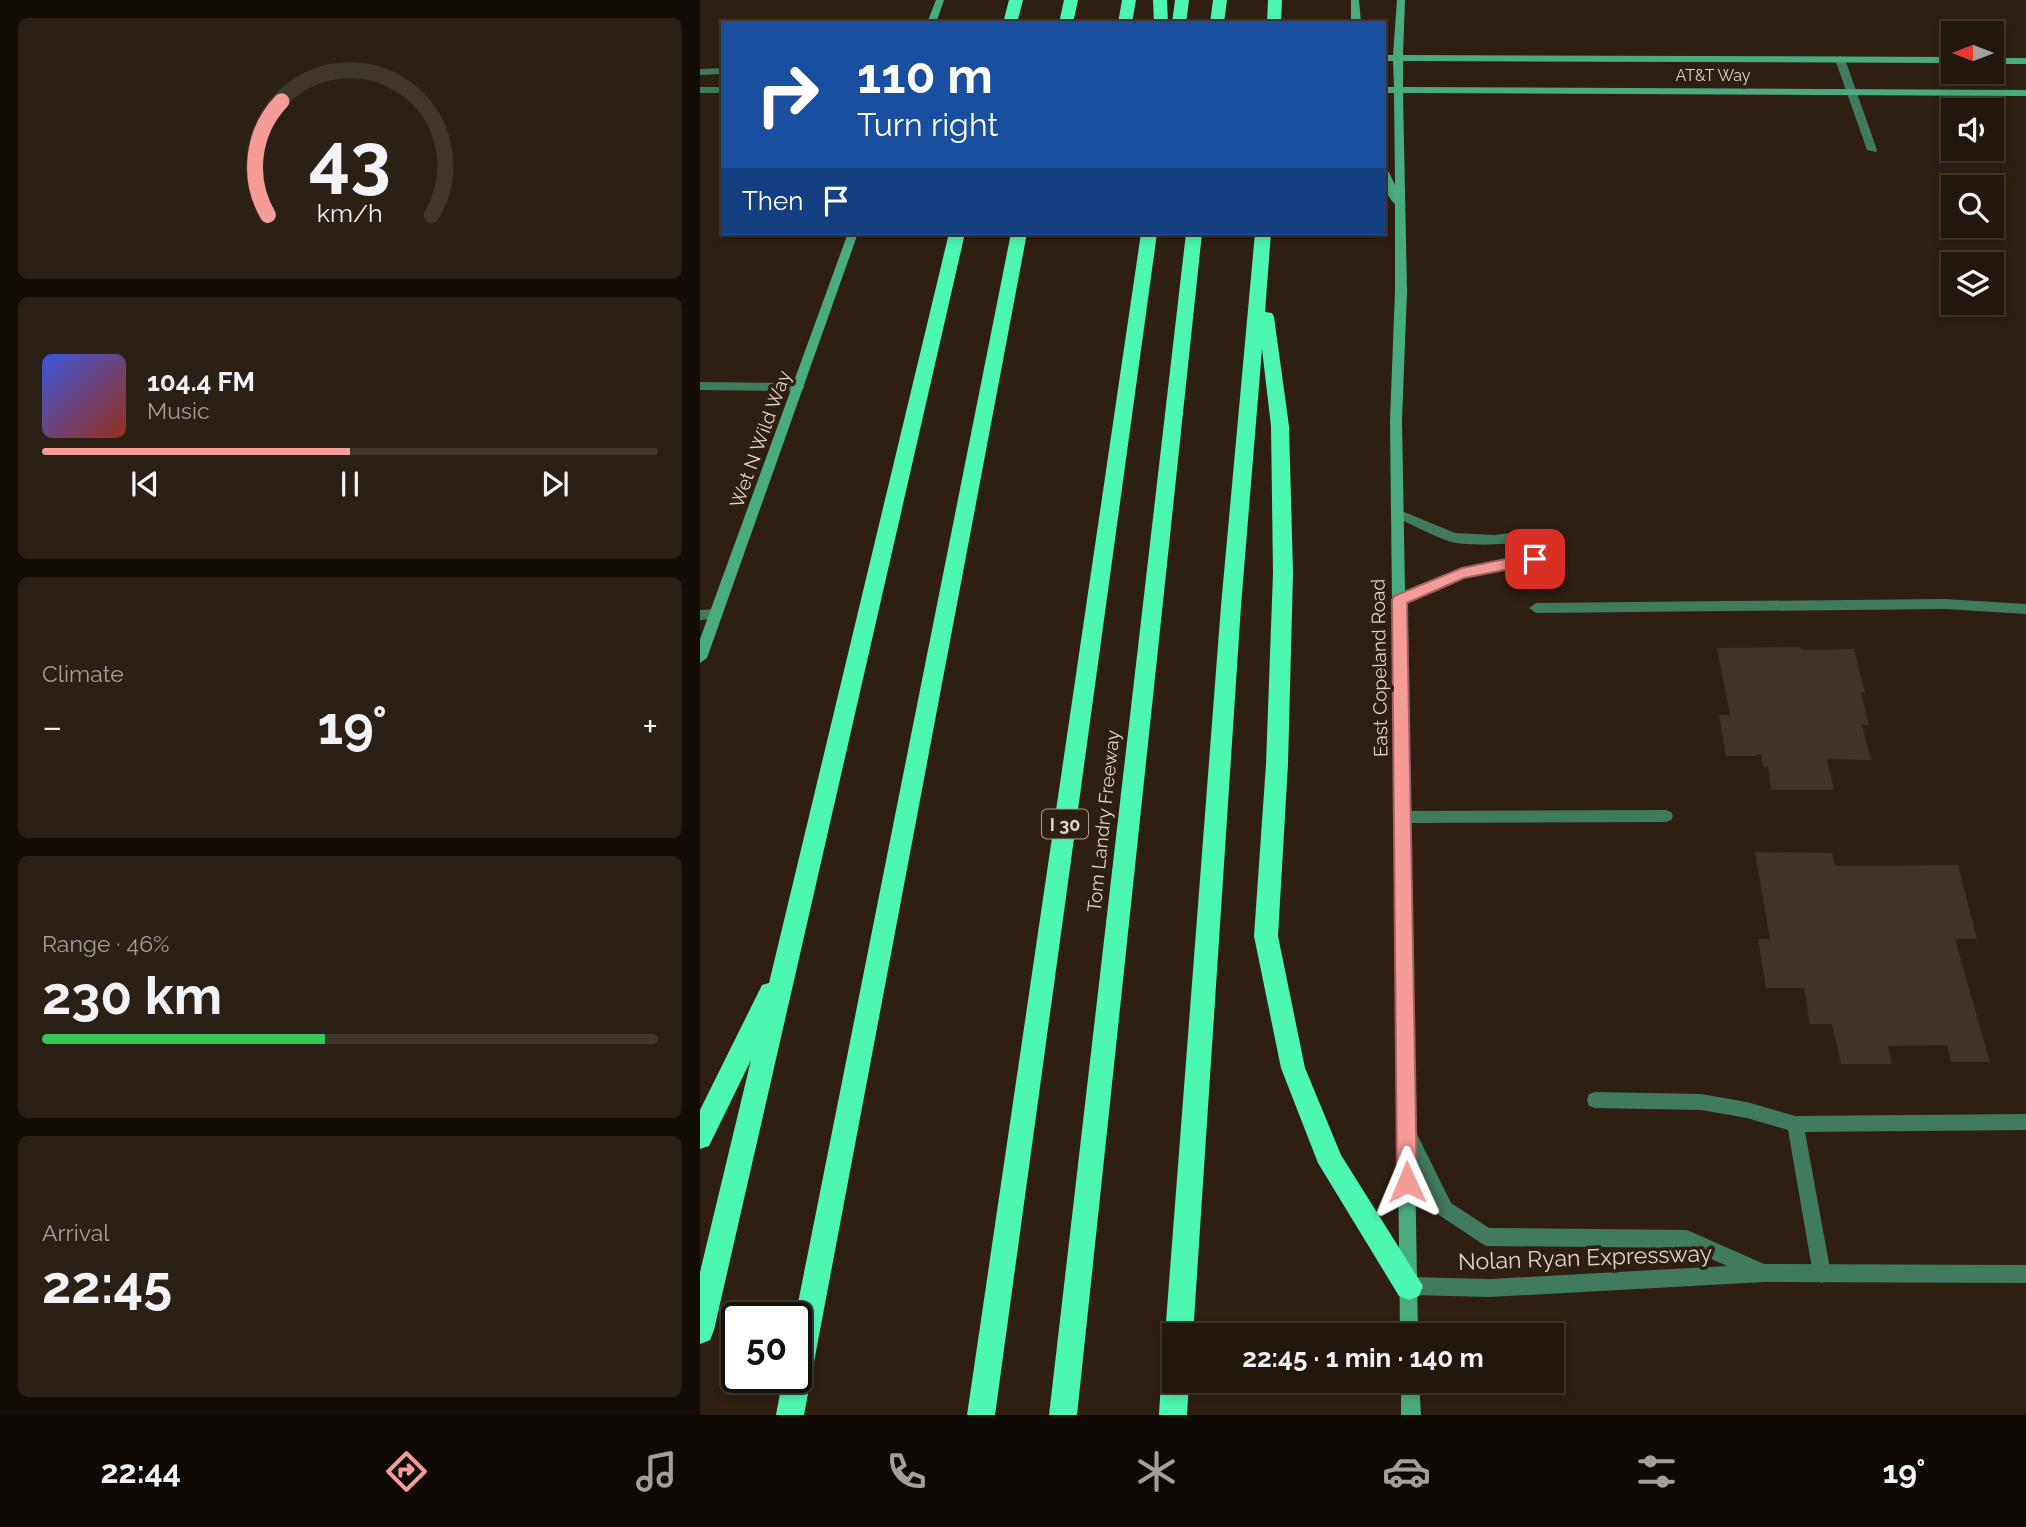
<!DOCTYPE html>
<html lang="en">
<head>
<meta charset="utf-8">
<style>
	body { margin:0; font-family:Raleway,sans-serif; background:#2a2016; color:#f1f3f6; height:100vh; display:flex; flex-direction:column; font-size:26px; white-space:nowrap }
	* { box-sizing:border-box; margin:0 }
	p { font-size:23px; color:#a29f9d }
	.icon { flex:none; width:38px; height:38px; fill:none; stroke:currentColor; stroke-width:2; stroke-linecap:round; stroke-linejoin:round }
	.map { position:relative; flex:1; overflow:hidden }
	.sheet { display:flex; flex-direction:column; gap:18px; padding:18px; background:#130d07; width:700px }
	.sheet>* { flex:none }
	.guide { position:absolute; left:21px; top:21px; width:665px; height:214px; border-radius:0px; box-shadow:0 4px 10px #0003,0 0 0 2px #3f362e; background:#1a4fa0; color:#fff; overflow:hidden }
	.needle { width:46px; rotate:270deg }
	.tools { position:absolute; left:1241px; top:21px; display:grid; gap:14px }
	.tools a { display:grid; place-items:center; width:63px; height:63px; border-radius:0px; background:#22170d; box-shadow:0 4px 10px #0003,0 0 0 2px #3f362e; font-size:35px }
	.speed { position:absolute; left:21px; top:1302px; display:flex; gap:14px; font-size:35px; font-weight:700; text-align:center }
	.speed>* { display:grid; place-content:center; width:91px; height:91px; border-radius:50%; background:#22170d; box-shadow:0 4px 10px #0003,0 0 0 2px #3f362e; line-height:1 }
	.speed .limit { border:4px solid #111; border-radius:10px; background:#fff; color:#111 }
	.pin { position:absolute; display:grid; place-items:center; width:60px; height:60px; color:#fff; margin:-30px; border-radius:14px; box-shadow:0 4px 10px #0006 }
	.me { position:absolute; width:77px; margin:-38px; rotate:359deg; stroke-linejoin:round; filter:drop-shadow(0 0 5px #0008) }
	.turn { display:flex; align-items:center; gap:24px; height:147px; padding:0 21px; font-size:32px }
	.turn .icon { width:91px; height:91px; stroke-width:2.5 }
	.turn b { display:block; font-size:49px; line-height:60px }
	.then { display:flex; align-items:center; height:66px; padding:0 21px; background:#0003; gap:14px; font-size:26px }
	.big { font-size:52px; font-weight:700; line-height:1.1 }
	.sheet .card { flex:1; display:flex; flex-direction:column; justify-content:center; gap:10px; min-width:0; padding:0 24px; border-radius:10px; background:#2a2016 }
	.sheet .dial { align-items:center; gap:0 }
	.dial svg { height:182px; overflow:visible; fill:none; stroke:#3f362e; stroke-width:7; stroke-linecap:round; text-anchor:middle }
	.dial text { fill:#f1f3f6; stroke:none }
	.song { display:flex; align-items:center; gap:21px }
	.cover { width:84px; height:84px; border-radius:10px; background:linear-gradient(135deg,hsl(230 70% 55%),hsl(10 70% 35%)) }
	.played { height:7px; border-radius:4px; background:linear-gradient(90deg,#f59b98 50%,#3f362e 50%) }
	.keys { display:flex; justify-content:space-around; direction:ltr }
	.heat { display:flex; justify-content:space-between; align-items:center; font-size:38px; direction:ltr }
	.charge { height:10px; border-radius:5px; background:linear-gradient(90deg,#34c759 46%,#3f362e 0) }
	.trip { position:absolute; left:462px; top:1323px; width:402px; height:70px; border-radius:0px; background:#22170d; box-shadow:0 4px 10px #0003,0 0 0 2px #3f362e; font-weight:700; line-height:70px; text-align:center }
	.dock { display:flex; height:112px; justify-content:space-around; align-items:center; background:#0e0905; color:#a29f9d }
	.dock .icon { width:49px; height:49px }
	.dock .selected { color:#f59b98 }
	.dock b { font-size:32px; color:#f1f3f6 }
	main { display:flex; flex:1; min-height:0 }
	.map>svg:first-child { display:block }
</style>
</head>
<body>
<main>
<section class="sheet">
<div class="card dial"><svg viewBox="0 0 100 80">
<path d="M14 69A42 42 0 1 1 86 69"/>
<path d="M14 69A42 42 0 0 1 20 19" stroke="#f59b98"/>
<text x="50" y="56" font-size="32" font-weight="700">43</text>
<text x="50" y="72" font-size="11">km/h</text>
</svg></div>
<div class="card">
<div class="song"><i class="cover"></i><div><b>104.4 FM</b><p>Music</p></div></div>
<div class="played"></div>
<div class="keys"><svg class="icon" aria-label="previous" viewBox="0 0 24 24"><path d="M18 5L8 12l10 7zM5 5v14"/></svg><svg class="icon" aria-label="pause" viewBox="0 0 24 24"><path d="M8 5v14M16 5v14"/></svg><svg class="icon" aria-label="next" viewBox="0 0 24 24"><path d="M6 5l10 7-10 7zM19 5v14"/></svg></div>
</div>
<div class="card"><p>Climate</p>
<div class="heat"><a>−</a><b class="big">19°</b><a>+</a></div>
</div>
<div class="card"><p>Range · 46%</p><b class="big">230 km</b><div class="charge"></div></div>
<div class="card"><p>Arrival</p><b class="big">22:45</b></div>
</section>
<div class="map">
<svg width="1326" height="1415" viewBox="0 0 1326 1415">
	<rect width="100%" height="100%" fill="#2e1f11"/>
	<path fill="#433225" d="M 1100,647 L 1103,650 L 1154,649 L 1165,693 L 1161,693 L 1169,725 L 1162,725 L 1171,760 L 1127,759 L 1134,790 L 1071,790 L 1068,767 L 1063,767 L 1061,754 L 1055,756 L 1026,756 L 1019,715 L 1030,715 L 1017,648 Z
		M 1055,852 L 1132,853 L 1135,866 L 1258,865 L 1277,939 L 1255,939 L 1290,1062 L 1251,1062 L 1247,1045 L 1188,1046 L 1192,1064 L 1141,1064 L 1132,1024 L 1110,1024 L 1104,988 L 1066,988 L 1058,939 L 1070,939 Z"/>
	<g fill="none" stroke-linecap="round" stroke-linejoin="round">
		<path fill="#407a5f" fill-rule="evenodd" d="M 1140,56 L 1145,59 L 1177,150 L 1176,152 L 1167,150 L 1135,59 Z
			M 0,382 L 99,383 L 105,387 L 99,391 L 0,390 Z
			M 697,509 L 755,533 L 795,535 L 834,530 L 840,535 C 829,546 764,547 748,541 C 729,534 711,524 693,516 L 691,513 Z
			M 835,554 L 841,559 L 840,562 L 764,577 L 699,605 L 692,600 L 694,597 L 762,568 Z
			M 1245,599 L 1326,604 L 1326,614 L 1245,609 L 836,613 L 829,608 L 836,603 Z
			M 16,609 L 23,614 L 21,618 L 0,620 L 0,610 Z
			M 966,810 L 971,812 L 973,816 L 971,820 L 966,822 L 703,823 L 698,821 L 696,817 L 698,813 L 703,811 Z
			M 895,1092 L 1001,1094 L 1047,1102 L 1095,1116 L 1326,1114 L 1326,1130 L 1105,1132 L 1131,1274 L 1128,1280 L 1122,1283 L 1116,1280 L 1113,1274 L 1088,1130 L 1047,1118 L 1001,1110 L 895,1108 L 889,1106 L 887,1100 L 889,1094 Z"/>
		<path fill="#407a5f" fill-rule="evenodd" d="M 23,68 L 23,74 L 0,75 L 0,69 Z
			M 0,87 L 23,87 L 23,93 L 0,93 Z
			M 706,1122 L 712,1124 L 751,1203 L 789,1228 L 987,1230 L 1064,1264 L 1326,1265 L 1326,1283 L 1064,1282 L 790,1297 L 709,1295 L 703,1292 L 700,1286 L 703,1280 L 709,1277 L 790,1279 L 1027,1266 L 987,1248 L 787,1246 L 781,1243 L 739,1215 L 697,1130 L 700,1124 Z"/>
		<path fill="#49ac81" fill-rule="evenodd" d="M 236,0 L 244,0 L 236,23 L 227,23 Z
			M 651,0 L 659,0 L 661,23 L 651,23 Z
			M 697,0 L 705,0 L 703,55 L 1253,57 L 1253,63 L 703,61 L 703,87 L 1326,90 L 1326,96 L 703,93 L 707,291 L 702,420 L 718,1335 L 700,1335 L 690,420 L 695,291 L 695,204 C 685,196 684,181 684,169 L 689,172 L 695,185 L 694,93 L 684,93 L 684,87 L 694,87 L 693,61 L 684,61 L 684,55 L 693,55 Z
			M 1292,58 L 1326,58 L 1326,64 L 1292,64 Z
			M 148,233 L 158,233 L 7,658 L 0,663 L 0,639 Z
			M 701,1381 L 719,1381 L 721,1415 L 701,1415 Z"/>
		<path fill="#4ef6b3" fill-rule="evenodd" d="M 309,0 L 323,0 L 317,23 L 303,23 Z
			M 364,0 L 378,0 L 373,23 L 359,23 Z
			M 422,0 L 436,0 L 432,23 L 418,23 Z
			M 453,0 L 467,0 L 468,23 L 454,23 Z
			M 475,0 L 489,0 L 486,23 L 472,23 Z
			M 513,0 L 527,0 L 524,23 L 510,23 Z
			M 568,0 L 582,0 L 581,23 L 567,23 Z
			M 249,233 L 265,233 L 14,1330 L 10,1340 L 0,1344 L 0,1272 L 51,1060 L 9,1146 L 0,1149 L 0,1110 L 62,985 L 69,983 Z
			M 311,233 L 327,233 L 104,1415 L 76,1415 L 83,1377 L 96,1377 L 95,1318 Z
			M 441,233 L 457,233 L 295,1415 L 267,1415 Z
			M 486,233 L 502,233 L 377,1415 L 349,1415 Z
			M 555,233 L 571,233 L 565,312 L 572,313 L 574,317 L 589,426 L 593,573 L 588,764 L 578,936 L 605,1068 L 641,1155 L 723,1286 L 719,1296 L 709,1300 L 699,1296 L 618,1163 L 581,1068 L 554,936 L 566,764 L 573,573 L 571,426 L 562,349 L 541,606 L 493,1335 L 474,1335 L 474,1347 L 469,1345 L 465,1335 L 521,606 Z
			M 474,1367 L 474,1381 L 489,1381 L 487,1415 L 459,1415 L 461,1381 L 465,1371 Z"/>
	</g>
	<path fill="#f59b98" stroke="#9f6563" stroke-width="2" d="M 835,553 L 843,559 L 840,563 L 764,578 L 707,603 L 717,1182 L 714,1189 L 707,1192 L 700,1189 L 697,1182 L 692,600 L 694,596 L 762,568 Z"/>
	<g text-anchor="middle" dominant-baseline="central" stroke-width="7" stroke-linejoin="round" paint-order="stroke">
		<g font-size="16" fill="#dfd5cc" stroke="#2e1f11">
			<text x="1013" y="75">AT&amp;T Way</text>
		</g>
		<rect fill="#2e1f11" stroke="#aa9e94" stroke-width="2" x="342" y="809.5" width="46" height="29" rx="5"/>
		<g font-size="18" font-weight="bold" fill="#dfd5cc">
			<text x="365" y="824">I 30</text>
		</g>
		<g font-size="19" fill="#dfd5cc" stroke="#2e1f11">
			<text transform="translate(60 439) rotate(-70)">Wet N Wild Way</text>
			<text transform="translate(679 668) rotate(-91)">East Copeland Road</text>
			<text transform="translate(403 821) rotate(-84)">Tom Landry Freeway</text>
		</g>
		<g font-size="23" fill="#dfd5cc" stroke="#2e1f11">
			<text transform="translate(885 1257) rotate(-2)">Nolan Ryan Expressway</text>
		</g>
	</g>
</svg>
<div class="tools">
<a><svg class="needle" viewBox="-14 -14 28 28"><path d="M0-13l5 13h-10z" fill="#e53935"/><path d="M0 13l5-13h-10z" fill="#a29f9d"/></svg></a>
<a><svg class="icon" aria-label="sound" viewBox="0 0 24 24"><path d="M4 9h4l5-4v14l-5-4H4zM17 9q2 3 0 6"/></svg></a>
<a><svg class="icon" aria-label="search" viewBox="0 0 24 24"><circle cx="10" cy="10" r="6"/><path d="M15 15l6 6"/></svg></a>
<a><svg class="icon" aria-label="layers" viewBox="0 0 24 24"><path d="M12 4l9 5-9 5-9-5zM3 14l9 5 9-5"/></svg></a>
</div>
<div class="speed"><div class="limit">50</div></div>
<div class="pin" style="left:835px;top:559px;background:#d93025"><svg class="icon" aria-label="arrive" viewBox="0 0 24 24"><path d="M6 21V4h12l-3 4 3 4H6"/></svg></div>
<svg class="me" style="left:707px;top:1182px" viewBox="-20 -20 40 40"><path d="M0-17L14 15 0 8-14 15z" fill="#f59b98" stroke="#fff" stroke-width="4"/></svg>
<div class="trip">22:45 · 1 min · 140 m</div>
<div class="guide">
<div class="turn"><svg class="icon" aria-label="right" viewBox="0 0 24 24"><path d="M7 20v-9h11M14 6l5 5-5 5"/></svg><div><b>110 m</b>Turn right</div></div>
<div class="then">Then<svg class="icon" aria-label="arrive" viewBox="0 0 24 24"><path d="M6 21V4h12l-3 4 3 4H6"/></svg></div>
</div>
</div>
</main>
<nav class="dock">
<b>22:44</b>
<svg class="icon selected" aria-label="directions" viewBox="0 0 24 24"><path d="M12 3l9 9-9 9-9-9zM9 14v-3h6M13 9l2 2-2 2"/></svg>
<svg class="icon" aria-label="music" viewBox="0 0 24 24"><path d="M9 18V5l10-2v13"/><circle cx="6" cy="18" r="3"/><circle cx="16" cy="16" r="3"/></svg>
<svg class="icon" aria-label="phone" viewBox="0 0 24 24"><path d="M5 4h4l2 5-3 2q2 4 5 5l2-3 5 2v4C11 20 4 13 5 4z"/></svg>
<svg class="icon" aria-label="climate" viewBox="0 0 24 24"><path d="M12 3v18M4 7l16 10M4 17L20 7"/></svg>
<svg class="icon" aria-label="car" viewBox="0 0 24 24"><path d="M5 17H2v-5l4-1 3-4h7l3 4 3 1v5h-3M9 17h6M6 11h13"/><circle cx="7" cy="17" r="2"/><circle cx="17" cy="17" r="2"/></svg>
<svg class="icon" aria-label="filters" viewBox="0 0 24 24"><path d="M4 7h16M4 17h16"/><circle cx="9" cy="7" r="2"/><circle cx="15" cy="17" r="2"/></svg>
<b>19°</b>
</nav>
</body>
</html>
